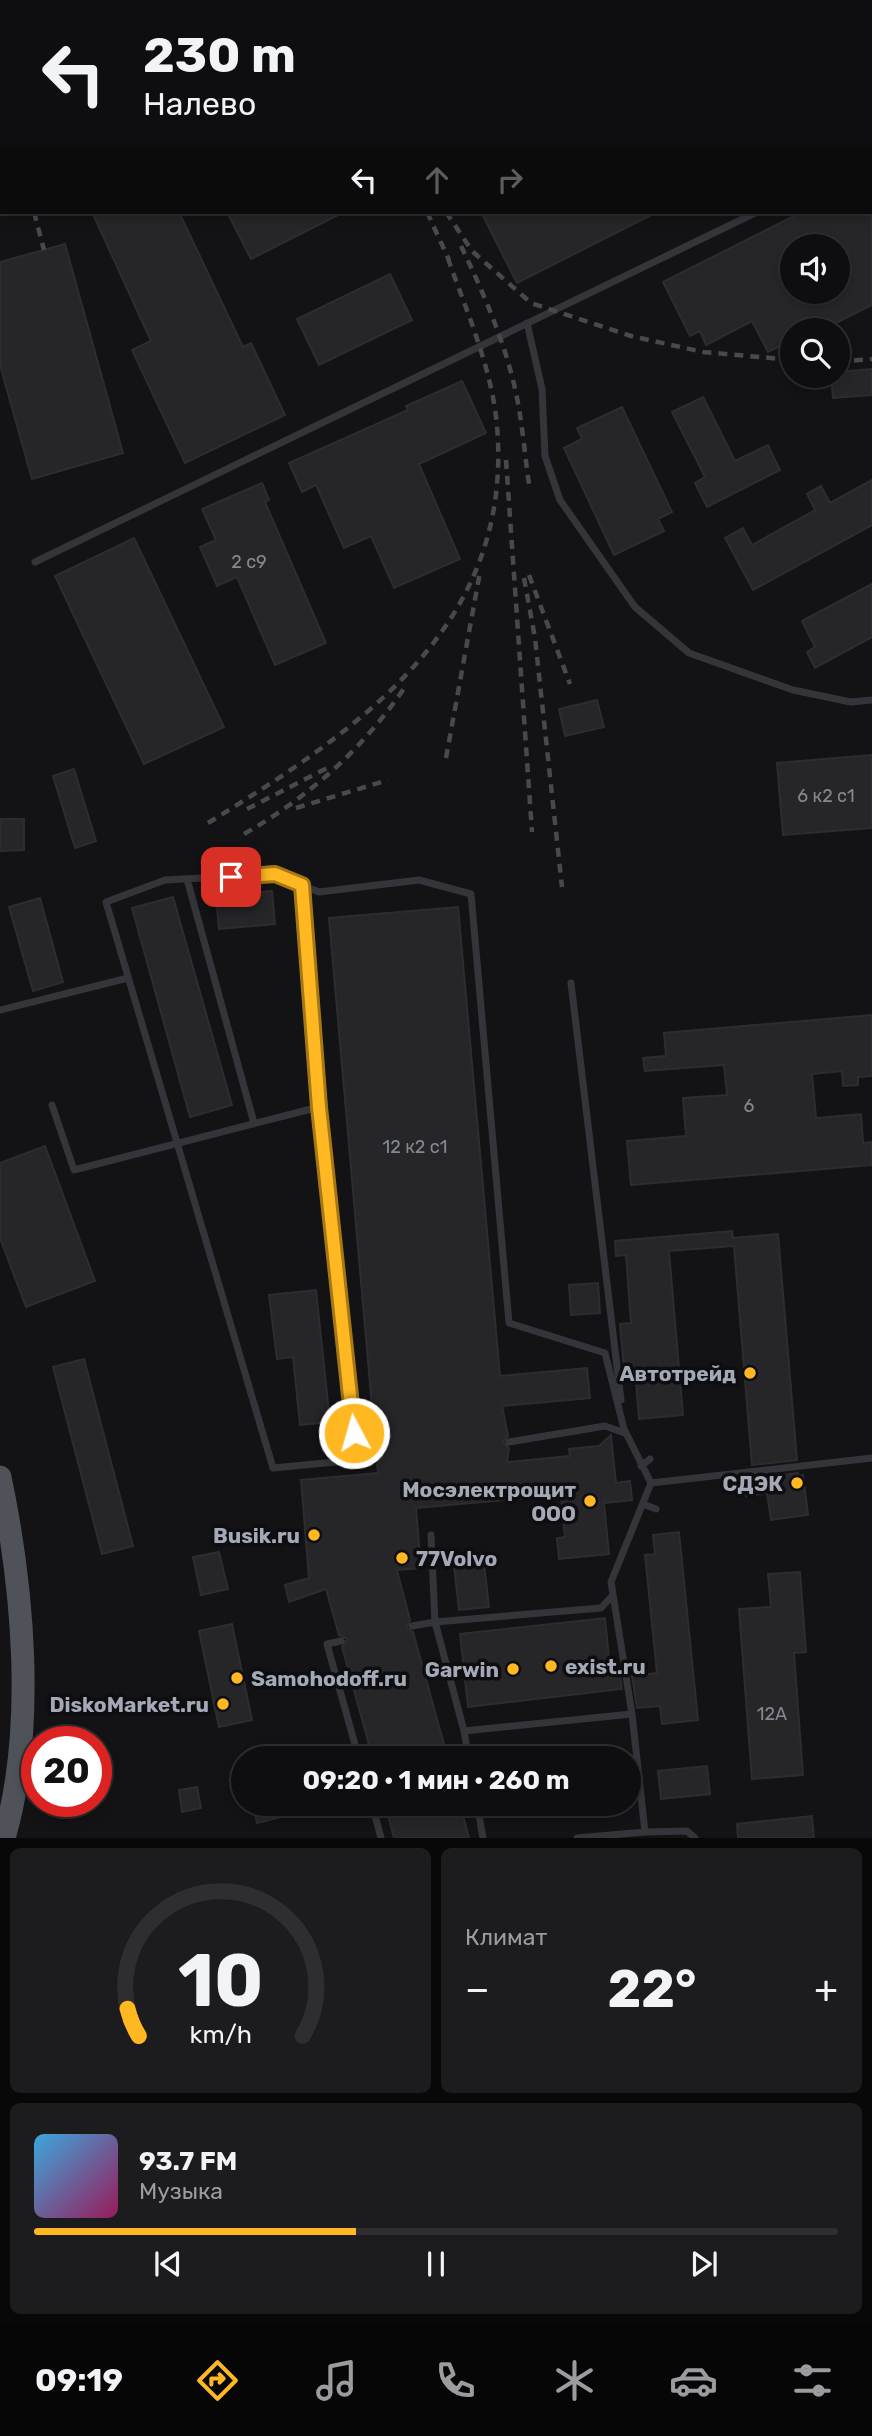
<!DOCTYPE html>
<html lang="ru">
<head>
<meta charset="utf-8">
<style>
	body { margin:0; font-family:Rubik,sans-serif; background:#1c1c1e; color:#f1f3f6; height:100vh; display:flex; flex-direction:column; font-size:26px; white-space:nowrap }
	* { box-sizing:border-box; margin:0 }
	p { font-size:23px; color:#9b9c9f }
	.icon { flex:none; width:38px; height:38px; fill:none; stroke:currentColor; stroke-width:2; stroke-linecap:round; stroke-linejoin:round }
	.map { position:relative; height:1838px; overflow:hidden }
	.details { display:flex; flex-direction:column; gap:10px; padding:10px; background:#080809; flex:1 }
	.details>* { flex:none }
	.banner { position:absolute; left:0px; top:0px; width:873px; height:214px; box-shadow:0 4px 10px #0003,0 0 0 2px #2e2e30; background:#0e0e10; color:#f1f3f6; overflow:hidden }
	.controls { position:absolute; left:780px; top:234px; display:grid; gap:14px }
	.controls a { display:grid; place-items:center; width:70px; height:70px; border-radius:50%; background:#0e0e10; box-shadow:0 4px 10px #0003,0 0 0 2px #2e2e30; font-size:35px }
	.speed { position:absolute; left:21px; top:1726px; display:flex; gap:14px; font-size:35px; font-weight:700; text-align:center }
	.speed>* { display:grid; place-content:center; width:91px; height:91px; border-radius:50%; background:#0e0e10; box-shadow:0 4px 10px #0003,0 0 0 2px #2e2e30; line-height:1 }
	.speed .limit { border:10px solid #d22; background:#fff; color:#111 }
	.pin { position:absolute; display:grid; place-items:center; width:60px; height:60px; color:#fff; margin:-30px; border-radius:14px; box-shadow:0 4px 10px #0006 }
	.me { position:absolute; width:77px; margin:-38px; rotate:354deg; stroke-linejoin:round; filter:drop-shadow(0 0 5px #0008) }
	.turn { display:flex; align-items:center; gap:24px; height:147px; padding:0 28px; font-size:32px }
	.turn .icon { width:91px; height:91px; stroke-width:2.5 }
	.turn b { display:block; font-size:49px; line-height:60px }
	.lanes { display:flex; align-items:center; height:66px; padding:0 28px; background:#0003; justify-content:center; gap:35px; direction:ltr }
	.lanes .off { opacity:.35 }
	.big { font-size:52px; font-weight:700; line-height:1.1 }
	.details .widget { flex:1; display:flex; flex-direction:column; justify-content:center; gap:10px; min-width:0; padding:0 24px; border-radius:10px; background:#1c1c1e }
	.details .dial { align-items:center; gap:0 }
	.dial svg { height:182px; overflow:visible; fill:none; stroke:#2e2e30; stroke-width:7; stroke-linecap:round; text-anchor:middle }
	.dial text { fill:#f1f3f6; stroke:none }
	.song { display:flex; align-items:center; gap:21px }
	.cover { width:84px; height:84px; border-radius:10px; background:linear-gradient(135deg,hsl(200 70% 55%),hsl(330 70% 35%)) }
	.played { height:7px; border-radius:4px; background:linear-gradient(90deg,#ffb821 40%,#2e2e30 40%) }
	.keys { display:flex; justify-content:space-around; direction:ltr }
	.heat { display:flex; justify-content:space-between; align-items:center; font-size:38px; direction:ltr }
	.details .tiles { flex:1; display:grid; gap:10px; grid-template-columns:1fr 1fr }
	.widget:last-child { grid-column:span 2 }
	.trip { position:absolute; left:231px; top:1746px; width:410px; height:70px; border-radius:35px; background:#0e0e10; box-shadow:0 4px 10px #0003,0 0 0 2px #2e2e30; font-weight:700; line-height:70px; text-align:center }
	.tab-bar { display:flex; height:112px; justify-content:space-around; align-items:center; background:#060606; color:#9b9c9f }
	.tab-bar .icon { width:49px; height:49px }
	.tab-bar .current { color:#ffb821 }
	.tab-bar b { font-size:32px; color:#f1f3f6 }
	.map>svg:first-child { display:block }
</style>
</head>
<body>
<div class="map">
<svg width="872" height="1838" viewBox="0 0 872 1838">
	<rect width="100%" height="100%" fill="#131315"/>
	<path fill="#262629" stroke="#2d2d31" stroke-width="2" fill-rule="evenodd" d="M 92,212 L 179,212 L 243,347 L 251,343 L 285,415 L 185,463 L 132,350 L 151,341 Z
		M 227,212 L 344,212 L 251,259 Z
		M 481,212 L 657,212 L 517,283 Z
		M 802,212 L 872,212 L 872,305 L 820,331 L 793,331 L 793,340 L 768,352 L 752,321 L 706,345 L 700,331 L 690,336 L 663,282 ZM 793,247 L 838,247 L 838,292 L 793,292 Z
		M 65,244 L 123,453 L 32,479 L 0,365 L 0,262 Z
		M 390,274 L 412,320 L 319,365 L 297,319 Z
		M 872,369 L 872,395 L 833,398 L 831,376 L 838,376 L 838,372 Z
		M 462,381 L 486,433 L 419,464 L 460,559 L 394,588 L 371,536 L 344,548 L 316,485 L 302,492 L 289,463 L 408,410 L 406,406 Z
		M 703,397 L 735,461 L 768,445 L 780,470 L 707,507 L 695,483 L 705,477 L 672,412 Z
		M 622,407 L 672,512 L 658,519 L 664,531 L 614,555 L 564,448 L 582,439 L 577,428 Z
		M 872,480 L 872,525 L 753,590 L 725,538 L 743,528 L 752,545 L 815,510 L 807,494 L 821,486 L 830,503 Z
		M 262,483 L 269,500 L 265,502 L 326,643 L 275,665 L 237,577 L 217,586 L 200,547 L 216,540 L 202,509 Z
		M 134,538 L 224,727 L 144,764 L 55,576 Z
		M 872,584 L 872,637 L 815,668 L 807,652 L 815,647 L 802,621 Z
		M 597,700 L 604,727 L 565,736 L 559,709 Z
		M 872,755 L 872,828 L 783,835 L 777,763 Z
		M 74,769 L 96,841 L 75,848 L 53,776 Z
		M 0,819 L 24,819 L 24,850 L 0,851 Z
		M 272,891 L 275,924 L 219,929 L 216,896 Z
		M 173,897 L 232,1105 L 190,1117 L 132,908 Z
		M 40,898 L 63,982 L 33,991 L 9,907 Z
		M 458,907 L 500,1376 L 587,1368 L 590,1398 L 502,1406 L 508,1436 L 503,1442 L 509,1448 L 507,1462 L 570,1456 L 569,1449 L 599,1446 L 611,1435 L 616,1483 L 630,1481 L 632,1500 L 604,1503 L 609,1554 L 559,1559 L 557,1538 L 565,1537 L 561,1495 L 416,1508 L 421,1568 L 397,1570 L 410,1620 L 406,1628 L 413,1632 L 448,1759 L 373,1759 L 342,1647 L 347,1639 L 339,1635 L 326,1589 L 289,1602 L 285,1585 L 309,1578 L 301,1480 L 378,1473 L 377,1464 L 383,1458 L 376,1452 L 329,918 Z
		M 872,1015 L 872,1076 L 858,1077 L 858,1085 L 843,1086 L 842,1071 L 812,1074 L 816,1118 L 861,1114 L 863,1143 L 872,1142 L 872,1165 L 631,1185 L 627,1141 L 686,1136 L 683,1098 L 727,1095 L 724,1065 L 645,1071 L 643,1058 L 666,1056 L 664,1033 Z
		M 45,1146 L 95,1281 L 26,1307 L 0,1238 L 0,1163 Z
		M 732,1231 L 733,1238 L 778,1234 L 797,1460 L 752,1465 L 734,1246 L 669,1251 L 683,1415 L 639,1419 L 635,1368 L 624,1369 L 620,1324 L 631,1323 L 626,1255 L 616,1256 L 615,1241 Z
		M 598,1283 L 600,1313 L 571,1315 L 569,1285 Z
		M 316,1290 L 330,1422 L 300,1425 L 293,1357 L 277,1359 L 269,1295 Z
		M 84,1359 L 133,1546 L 102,1554 L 53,1367 Z
		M 798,1473 L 798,1476 L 803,1475 L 808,1515 L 771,1520 L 767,1493 L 746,1496 L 744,1481 Z
		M 679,1532 L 698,1720 L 662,1724 L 660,1706 L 637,1708 L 632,1676 L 657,1673 L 645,1555 L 655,1554 L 653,1535 Z
		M 219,1552 L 228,1589 L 201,1595 L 193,1557 Z
		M 483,1554 L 489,1607 L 459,1610 L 453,1557 Z
		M 800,1572 L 806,1652 L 794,1653 L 803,1775 L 752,1779 L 739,1609 L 771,1607 L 768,1574 Z
		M 605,1618 L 611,1678 L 620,1677 L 622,1689 L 468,1707 L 460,1634 Z
		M 232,1624 L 252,1720 L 219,1727 L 199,1631 Z
		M 707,1766 L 710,1794 L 661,1799 L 658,1771 Z
		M 197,1787 L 201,1808 L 182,1812 L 179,1790 Z
		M 253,1804 L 313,1804 L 313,1809 L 257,1823 Z
		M 385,1804 L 460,1804 L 469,1838 L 394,1838 Z
		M 812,1816 L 814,1838 L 738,1838 L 737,1824 Z"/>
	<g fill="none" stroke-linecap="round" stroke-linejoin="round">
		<path stroke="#34353a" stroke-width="7" d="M 527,323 L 542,389 L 545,456 L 560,500 L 635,607 L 689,653 L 793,690 L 851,702 L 872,700
			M 35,562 L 757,212
			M 187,879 L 254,1123
			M 302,885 L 319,1107 L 357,1460
			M 571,983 L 621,1400
			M 0,1010 L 128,978
			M 52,1105 L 74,1170 L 319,1107
			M 624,1429 L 651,1483 L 872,1458
			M 509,1442 L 605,1426 L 625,1433
			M 377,1458 L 273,1468 L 106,902 L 165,880 L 275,874 L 319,892 L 419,880 L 471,894 L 509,1323 L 605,1353 L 625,1433
			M 641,1466 L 650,1459
			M 643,1504 L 656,1509
			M 613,1595 L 601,1608 L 435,1622 L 464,1731 L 632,1714 L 611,1582 L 651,1483
			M 412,1626 L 435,1622 L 431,1535
			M 341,1641 L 327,1644 L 359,1759
			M 464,1731 L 469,1759
			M 372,1804 L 381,1838
			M 477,1804 L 483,1838
			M 645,1832 L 687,1831 L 695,1838
			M 577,1838 L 645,1832 L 632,1714"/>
		<path stroke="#505259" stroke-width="23" d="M 0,1477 C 23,1587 36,1728 4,1838"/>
		<path stroke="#47494f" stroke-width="4.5" stroke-dasharray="9 7" stroke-linecap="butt" d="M 324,0 L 325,2
			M 342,0 L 343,2
			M 0,86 L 2,92
			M 34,212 L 44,250
			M 427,212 L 449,260
			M 446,212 L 472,251 L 531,303 L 631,336 L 703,352 L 793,360
			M 461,246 C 485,296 508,349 518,403 C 523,430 525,457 529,484
			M 838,362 L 872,359
			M 506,460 L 532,832
			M 529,575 L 570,684
			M 524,578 L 535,638 L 562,887
			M 446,758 L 480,572
			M 296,808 L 388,780
			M 247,809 L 331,766
			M 208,823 C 358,730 514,627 497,426 C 492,367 465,308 446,253
			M 244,834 C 310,796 362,750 405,687"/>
	</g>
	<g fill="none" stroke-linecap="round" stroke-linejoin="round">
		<g stroke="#a67815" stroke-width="18">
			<path id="route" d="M 231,877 L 275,874 L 302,885 L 319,1107 L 354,1433"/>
		</g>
		<use href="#route" stroke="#ffb821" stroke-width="12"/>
	</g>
	<g fill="#ffb821" stroke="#0e0e10" stroke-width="2.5">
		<circle cx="750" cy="1373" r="7"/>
		<circle cx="797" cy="1483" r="7"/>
		<circle cx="590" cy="1501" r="7"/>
		<circle cx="314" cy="1535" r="7"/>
		<circle cx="402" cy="1558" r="7"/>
		<circle cx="551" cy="1666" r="7"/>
		<circle cx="513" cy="1669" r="7"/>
		<circle cx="237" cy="1678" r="7"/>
		<circle cx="223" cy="1704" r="7"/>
	</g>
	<g text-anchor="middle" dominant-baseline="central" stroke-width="7" stroke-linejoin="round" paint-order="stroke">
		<g font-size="18" fill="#848892">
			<text x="249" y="562">2 с9</text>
			<text x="826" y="796">6 к2 с1</text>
			<text x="749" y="1106">6</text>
			<text x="415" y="1147">12 к2 с1</text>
			<text x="772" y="1714">12А</text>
		</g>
		<g font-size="21" font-weight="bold" fill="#a4a9b6" stroke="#0e0e10" text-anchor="end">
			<text x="736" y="1373">Автотрейд</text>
			<text x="783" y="1483">СДЭК</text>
			<text x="576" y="1489">Мосэлектрощит<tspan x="576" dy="24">ООО</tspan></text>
			<text x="300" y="1535">Busik.ru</text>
			<text x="416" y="1558" text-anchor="start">77Volvo</text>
			<text x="565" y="1666" text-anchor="start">exist.ru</text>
			<text x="499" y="1669">Garwin</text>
			<text x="251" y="1678" text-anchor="start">Samohodoff.ru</text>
			<text x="209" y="1704">DiskoMarket.ru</text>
		</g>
	</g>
</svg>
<div class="controls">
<a><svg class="icon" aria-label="sound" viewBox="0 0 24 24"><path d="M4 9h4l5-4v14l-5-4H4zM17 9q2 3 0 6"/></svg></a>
<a><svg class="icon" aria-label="search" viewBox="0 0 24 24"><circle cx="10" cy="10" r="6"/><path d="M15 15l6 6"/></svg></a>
</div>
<div class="speed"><div class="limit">20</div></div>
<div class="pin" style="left:231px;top:877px;background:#d93025"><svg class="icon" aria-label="arrive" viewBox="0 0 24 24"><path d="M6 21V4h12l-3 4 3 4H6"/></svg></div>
<svg class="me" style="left:354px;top:1433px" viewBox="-20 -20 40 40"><circle r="17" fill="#ffb821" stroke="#fff" stroke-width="3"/><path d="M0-11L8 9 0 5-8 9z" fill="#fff"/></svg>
<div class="trip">09:20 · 1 мин · 260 m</div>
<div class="banner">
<div class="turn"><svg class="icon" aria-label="left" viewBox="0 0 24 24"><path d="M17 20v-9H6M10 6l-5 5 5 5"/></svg><div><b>230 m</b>Налево</div></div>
<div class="lanes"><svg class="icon" aria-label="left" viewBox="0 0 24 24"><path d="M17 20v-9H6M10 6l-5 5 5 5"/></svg><svg class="icon off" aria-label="ahead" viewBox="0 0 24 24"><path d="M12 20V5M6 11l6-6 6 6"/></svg><svg class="icon off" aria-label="right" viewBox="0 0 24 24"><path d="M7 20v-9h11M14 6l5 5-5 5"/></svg></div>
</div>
</div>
<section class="details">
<div class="tiles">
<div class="widget dial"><svg viewBox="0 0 100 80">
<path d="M14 69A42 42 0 1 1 86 69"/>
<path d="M14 69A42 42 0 0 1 9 57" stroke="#ffb821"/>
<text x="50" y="56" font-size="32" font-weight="700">10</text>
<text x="50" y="72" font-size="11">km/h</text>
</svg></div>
<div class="widget"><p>Климат</p>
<div class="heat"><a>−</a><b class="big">22°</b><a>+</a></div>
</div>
<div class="widget">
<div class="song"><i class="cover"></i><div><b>93.7 FM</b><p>Музыка</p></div></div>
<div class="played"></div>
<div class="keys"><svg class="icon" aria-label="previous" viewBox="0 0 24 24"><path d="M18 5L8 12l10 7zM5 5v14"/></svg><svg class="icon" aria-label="pause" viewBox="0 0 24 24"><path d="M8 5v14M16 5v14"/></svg><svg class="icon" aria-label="next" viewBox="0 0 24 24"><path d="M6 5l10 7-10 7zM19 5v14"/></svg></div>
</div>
</div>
</section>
<nav class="tab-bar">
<b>09:19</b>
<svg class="icon current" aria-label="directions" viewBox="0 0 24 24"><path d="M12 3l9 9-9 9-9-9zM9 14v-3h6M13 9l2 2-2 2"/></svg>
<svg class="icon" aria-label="music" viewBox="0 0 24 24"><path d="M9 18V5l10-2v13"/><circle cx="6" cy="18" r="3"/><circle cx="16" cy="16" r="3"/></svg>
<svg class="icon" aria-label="phone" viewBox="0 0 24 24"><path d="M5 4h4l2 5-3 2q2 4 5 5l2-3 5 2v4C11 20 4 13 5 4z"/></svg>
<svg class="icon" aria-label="climate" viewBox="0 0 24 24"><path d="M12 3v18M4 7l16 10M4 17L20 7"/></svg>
<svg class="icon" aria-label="car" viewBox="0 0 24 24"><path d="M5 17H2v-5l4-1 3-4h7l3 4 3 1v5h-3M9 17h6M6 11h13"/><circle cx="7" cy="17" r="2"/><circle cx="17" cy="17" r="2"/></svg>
<svg class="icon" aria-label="filters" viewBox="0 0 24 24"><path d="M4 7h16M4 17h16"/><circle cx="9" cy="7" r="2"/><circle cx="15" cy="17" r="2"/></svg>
</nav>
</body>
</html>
